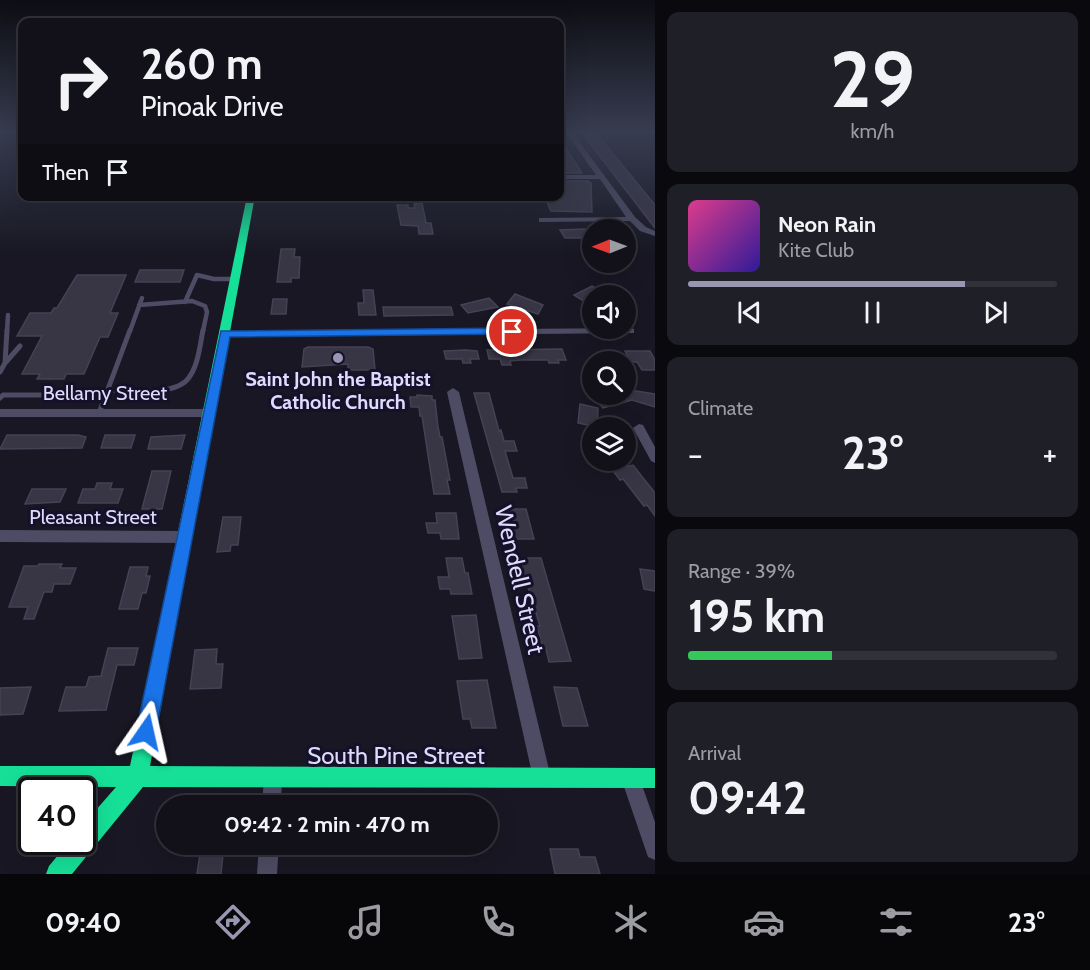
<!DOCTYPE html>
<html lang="en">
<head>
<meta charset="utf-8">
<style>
	body { margin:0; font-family:Cabin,sans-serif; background:#1f1f27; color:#f1f3f6; height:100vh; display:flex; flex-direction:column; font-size:22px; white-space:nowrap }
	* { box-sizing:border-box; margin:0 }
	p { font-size:20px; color:#9c9da2 }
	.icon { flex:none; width:33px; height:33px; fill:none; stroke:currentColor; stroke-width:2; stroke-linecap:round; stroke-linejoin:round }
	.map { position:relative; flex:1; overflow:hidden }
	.side { display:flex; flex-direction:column; gap:12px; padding:12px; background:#0a090e; width:435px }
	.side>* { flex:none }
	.hud { position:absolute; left:18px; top:18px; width:546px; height:183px; border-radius:12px; box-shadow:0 6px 24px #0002,0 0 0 2px #313139; background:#12111a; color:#f1f3f6; overflow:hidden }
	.needle { width:39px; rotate:269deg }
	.controls { position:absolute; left:582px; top:219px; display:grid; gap:12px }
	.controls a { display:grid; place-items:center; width:54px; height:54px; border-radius:50%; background:#12111a; box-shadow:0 6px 24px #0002,0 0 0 2px #313139; font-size:30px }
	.speed { position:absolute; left:18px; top:777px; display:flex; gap:12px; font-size:30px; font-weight:700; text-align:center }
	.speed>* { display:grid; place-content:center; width:78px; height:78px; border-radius:50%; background:#12111a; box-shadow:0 6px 24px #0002,0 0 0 2px #313139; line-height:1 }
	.speed .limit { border:3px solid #111; border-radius:9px; background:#fff; color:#111 }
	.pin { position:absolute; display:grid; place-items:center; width:51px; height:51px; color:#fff; margin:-26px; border:3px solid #fff; border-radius:50%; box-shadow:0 2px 6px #0007 }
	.me { position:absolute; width:66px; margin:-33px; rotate:11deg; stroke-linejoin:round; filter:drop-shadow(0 0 4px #0008) }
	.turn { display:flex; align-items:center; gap:21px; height:126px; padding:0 24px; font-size:27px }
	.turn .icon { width:78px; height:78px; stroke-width:2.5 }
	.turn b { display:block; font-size:42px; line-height:51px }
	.then { display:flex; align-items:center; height:57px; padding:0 24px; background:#0003; gap:12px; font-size:22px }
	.big { font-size:45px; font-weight:700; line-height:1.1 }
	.side .card { flex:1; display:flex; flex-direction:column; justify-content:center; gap:9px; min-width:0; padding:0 21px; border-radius:12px; background:#1f1f27 }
	.side .dial { align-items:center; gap:0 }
	.dial b { font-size:78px; line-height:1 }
	.song { display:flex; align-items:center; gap:18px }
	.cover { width:72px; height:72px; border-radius:9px; background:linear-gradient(135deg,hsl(330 70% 55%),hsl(250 70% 35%)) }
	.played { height:6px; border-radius:3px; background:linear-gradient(90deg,#9996b1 75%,#313139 75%) }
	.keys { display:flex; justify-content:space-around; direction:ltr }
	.heat { display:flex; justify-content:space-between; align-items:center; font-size:33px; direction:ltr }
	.charge { height:9px; border-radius:4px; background:linear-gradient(90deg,#34c759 39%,#313139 0) }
	.trip { position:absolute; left:156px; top:795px; width:342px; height:60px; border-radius:30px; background:#12111a; box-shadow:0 6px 24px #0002,0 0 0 2px #313139; font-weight:700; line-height:60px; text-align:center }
	.tabs { display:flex; height:96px; justify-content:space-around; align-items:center; background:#07070a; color:#9c9da2 }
	.tabs .icon { width:42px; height:42px }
	.tabs .active { color:#9996b1 }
	.tabs b { font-size:27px; color:#f1f3f6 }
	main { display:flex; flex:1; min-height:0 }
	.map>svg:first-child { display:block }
</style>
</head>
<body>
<main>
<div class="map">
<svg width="655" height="874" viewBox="0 0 655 874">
	<rect width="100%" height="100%" fill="#181723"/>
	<path fill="#383545" stroke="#454256" stroke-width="1.5" d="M 582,133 L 596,133 L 655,205 L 655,228 Z
		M 560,139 L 582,173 L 560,173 L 560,164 L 566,164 L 560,154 Z
		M 560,181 L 588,181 L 591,183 L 592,212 L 551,211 L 547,202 L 560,202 Z
		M 422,203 L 426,223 L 431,223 L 433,234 L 419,234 L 418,226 L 401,225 L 397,205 L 408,205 L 408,208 L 415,208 L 414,204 Z
		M 585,229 L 590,238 L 565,238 L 560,230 Z
		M 281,249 L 295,249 L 294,257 L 300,257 L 299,278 L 291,278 L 291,282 L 277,282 Z
		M 140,270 L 184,270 L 180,282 L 135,282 Z
		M 77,275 L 126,275 L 110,313 L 118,313 L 108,337 L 100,337 L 84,374 L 66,374 L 64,379 L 37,379 L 40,374 L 22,374 L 42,336 L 17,336 L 30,313 L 51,313 L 54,308 L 57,308 Z
		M 592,286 L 608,296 L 592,296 L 592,300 L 587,303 L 574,295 Z
		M 363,290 L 373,290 L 376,315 L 359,315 L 358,303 L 364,303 Z
		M 515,294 L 543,305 L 538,314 L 507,304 Z
		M 489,298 L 498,307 L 468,313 L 461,305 Z
		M 273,299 L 287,299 L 286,314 L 271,314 Z
		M 383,307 L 451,307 L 453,315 L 384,316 Z
		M 308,347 L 368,347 L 373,349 L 375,370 L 348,370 L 348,364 L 302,367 L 304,349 Z
		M 562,349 L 566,360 L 558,360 L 559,363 L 549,363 L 548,360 L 521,360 L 510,361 L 511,365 L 502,365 L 500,359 L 489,359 L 487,350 Z
		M 466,350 L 477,351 L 479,359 L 470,359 L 471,363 L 463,363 L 462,359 L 446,359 L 444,351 Z
		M 625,351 L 650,351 L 655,360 L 655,370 L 642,370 L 637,362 L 631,362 Z
		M 630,390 L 655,394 L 655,407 L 632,400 L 603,408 L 590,394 L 631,394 Z
		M 474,393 L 489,393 L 499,431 L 501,430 L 504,441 L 514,441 L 517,451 L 505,451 L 513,478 L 525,478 L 527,488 L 516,488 L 517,492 L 502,492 Z
		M 417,395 L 432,396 L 432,400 L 435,400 L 438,427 L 440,437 L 442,437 L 450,480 L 447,480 L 450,494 L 434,494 L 422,416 L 420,416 L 419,407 L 411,407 L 410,397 L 417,397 Z
		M 580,404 L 598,408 L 597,427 L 578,423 Z
		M 7,435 L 78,435 L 86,437 L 82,448 L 0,449 Z
		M 105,435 L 135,435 L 131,448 L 101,448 Z
		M 185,435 L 181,449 L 148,449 L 151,437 Z
		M 605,460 L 621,460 L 626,467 L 633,465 L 655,493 L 655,516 L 647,505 L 644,506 L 623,479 L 620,480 Z
		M 152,471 L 171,471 L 162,509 L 142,509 Z
		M 97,483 L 112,483 L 110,489 L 123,489 L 118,503 L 78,503 L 83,489 L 95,489 Z
		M 32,489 L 66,489 L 60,502 L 25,504 Z
		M 506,509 L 526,509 L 534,539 L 514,539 Z
		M 436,513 L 456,513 L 459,539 L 441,539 L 440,533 L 428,533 L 426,523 L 437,523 Z
		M 223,517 L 241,517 L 238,545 L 231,545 L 230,551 L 217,552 Z
		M 446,558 L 462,558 L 465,573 L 468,573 L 472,594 L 451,594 L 450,589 L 440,589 L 438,577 L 449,577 Z
		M 519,558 L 541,558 L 571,661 L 549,662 L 546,649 L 543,649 L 537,626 L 540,626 Z
		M 39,564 L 62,564 L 60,568 L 76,568 L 70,584 L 54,584 L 52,592 L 44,592 L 34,619 L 24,619 L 28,607 L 9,607 L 24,566 L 38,566 Z
		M 130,567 L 148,567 L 146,576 L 150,576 L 146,593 L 142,593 L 138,609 L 119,609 Z
		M 640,569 L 655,571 L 655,591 L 644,589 Z
		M 476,615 L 482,658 L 459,659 L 452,616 Z
		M 108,648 L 138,648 L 134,665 L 117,665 L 106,710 L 59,711 L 66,687 L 86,687 L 89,677 L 101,676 Z
		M 217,649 L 216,664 L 223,664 L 221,688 L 190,689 L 195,650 Z
		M 487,680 L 496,728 L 472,728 L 470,719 L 463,719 L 457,681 Z
		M 31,687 L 23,714 L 0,715 L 0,688 Z
		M 554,687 L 577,688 L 588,726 L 563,726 Z
		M 550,849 L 578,849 L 580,857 L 595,857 L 600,874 L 555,874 Z
		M 200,854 L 223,854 L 221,874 L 197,874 Z"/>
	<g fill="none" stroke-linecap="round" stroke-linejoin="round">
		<path stroke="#4d4c64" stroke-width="4" d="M 381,196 L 390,199"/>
		<path stroke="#4d4c64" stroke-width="4.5" d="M 185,302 L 197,275 L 214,279 L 234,279
			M 139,305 L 192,301 L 205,306 L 207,312 L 203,331
			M 7,331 L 8,315
			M 130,331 L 142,298"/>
		<path stroke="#4d4c64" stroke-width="5" d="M 6,362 L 20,346
			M 0,372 L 5,363 L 7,330
			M 108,390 C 128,391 172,396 187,380 C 198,368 200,345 203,330
			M 0,398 L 3,395 L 106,395
			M 99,413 L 130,330"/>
		<path fill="#4d4c64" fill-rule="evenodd" d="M 566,132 L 572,132 L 635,217 L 646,227 L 655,231 L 655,236 L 640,231 L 630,221 L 539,222 L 539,218 L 542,218 L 626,217 L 600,179 L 560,179 L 560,175 L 596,175 Z
			M 630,328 L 634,329 L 634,333 L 225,337 L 220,334 L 225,331 Z
			M 453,388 L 459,392 L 551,778 L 549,785 L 542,787 L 535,785 L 533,778 L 447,392 Z
			M 0,409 L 209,409 L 215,413 L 209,417 L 0,417 Z
			M 639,424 L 643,425 L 655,447 L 655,463 L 651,461 L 633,428 Z
			M 0,530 L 185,531 L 190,533 L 192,537 L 190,541 L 185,543 L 0,542 Z
			M 273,768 L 280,770 L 282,777 L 281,806 L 262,806 L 264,777 L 266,770 Z
			M 630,769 L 637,771 L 655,822 L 655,860 L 648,857 L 621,778 L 623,771 Z
			M 259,844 L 279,844 L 277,874 L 257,874 Z"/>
		<path fill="#16e098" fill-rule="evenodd" d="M 247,196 L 255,196 L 150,766 L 655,768 L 655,788 L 143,787 L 72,874 L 46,874 L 49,866 L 69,842 L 82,842 L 82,826 L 116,787 L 0,786 L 0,766 L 130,766 Z"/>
	</g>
	<linearGradient id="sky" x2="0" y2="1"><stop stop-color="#0d0d13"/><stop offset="0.52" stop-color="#373c50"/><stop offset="1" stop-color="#373c50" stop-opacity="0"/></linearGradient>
	<rect width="655" height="254" fill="url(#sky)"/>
	<path fill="#1a73e8" stroke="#114b97" stroke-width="1.5" d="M 512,328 L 518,332 L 516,334 L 230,337 L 156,732 L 153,739 L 146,742 L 139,739 L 136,732 L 221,331 Z"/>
	<circle fill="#9996b1" stroke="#151129" stroke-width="2" cx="338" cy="358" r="6"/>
	<g text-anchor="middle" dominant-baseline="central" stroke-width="6" stroke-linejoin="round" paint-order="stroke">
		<g font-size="20" font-weight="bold" fill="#dedbfe" stroke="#151129">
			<text x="338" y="379">Saint John the Baptist<tspan x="338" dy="23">Catholic Church</tspan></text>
		</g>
		<g font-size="20" fill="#dedbfe" stroke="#151129">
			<text x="105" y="393">Bellamy Street</text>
			<text x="93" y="517">Pleasant Street</text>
		</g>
		<g font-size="24" fill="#dedbfe" stroke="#151129">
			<text transform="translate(520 580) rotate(77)">Wendell Street</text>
			<text x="396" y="755">South Pine Street</text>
		</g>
	</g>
</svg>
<div class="controls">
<a><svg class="needle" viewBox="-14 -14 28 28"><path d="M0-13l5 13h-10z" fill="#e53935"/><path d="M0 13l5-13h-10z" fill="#9c9da2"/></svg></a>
<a><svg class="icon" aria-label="sound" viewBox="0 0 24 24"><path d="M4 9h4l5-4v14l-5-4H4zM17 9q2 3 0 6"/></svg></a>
<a><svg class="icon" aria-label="search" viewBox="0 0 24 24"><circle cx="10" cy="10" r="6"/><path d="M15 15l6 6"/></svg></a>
<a><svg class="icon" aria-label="layers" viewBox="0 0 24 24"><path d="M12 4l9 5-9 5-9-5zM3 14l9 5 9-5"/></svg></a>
</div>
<div class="speed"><div class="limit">40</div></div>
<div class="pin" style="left:512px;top:332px;background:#d93025"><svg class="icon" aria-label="arrive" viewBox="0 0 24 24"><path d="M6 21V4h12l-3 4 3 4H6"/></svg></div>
<svg class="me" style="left:146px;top:732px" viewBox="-20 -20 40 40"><path d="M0-17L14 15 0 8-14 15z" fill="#1a73e8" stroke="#fff" stroke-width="4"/></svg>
<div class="trip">09:42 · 2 min · 470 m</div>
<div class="hud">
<div class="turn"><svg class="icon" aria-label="right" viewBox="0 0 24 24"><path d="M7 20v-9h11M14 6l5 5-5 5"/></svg><div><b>260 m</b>Pinoak Drive</div></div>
<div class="then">Then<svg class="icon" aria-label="arrive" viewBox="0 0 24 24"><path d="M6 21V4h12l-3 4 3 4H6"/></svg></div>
</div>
</div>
<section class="side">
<div class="card dial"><b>29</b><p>km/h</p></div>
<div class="card">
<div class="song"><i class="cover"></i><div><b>Neon Rain</b><p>Kite Club</p></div></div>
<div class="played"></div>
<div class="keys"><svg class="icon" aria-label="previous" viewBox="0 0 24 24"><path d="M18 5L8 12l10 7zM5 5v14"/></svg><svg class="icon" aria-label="pause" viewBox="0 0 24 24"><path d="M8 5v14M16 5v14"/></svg><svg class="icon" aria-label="next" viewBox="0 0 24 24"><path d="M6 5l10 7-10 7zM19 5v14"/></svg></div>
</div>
<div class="card"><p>Climate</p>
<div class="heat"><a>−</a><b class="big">23°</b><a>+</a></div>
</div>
<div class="card"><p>Range · 39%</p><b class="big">195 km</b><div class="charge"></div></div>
<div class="card"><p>Arrival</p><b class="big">09:42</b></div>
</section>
</main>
<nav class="tabs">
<b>09:40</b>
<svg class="icon active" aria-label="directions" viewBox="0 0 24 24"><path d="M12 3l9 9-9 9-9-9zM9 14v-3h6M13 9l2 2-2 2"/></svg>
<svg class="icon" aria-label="music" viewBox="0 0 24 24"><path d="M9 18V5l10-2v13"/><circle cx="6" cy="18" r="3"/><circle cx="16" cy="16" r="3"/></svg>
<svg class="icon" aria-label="phone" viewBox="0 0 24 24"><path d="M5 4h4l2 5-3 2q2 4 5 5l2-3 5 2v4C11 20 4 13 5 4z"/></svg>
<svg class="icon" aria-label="climate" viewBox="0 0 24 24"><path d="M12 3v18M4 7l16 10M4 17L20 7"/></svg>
<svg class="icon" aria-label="car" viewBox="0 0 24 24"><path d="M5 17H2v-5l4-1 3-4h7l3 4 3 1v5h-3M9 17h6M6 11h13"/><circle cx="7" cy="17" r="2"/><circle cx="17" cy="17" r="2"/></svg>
<svg class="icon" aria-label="filters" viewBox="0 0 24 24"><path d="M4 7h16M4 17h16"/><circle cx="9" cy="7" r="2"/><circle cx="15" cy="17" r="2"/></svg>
<b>23°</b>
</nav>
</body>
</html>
